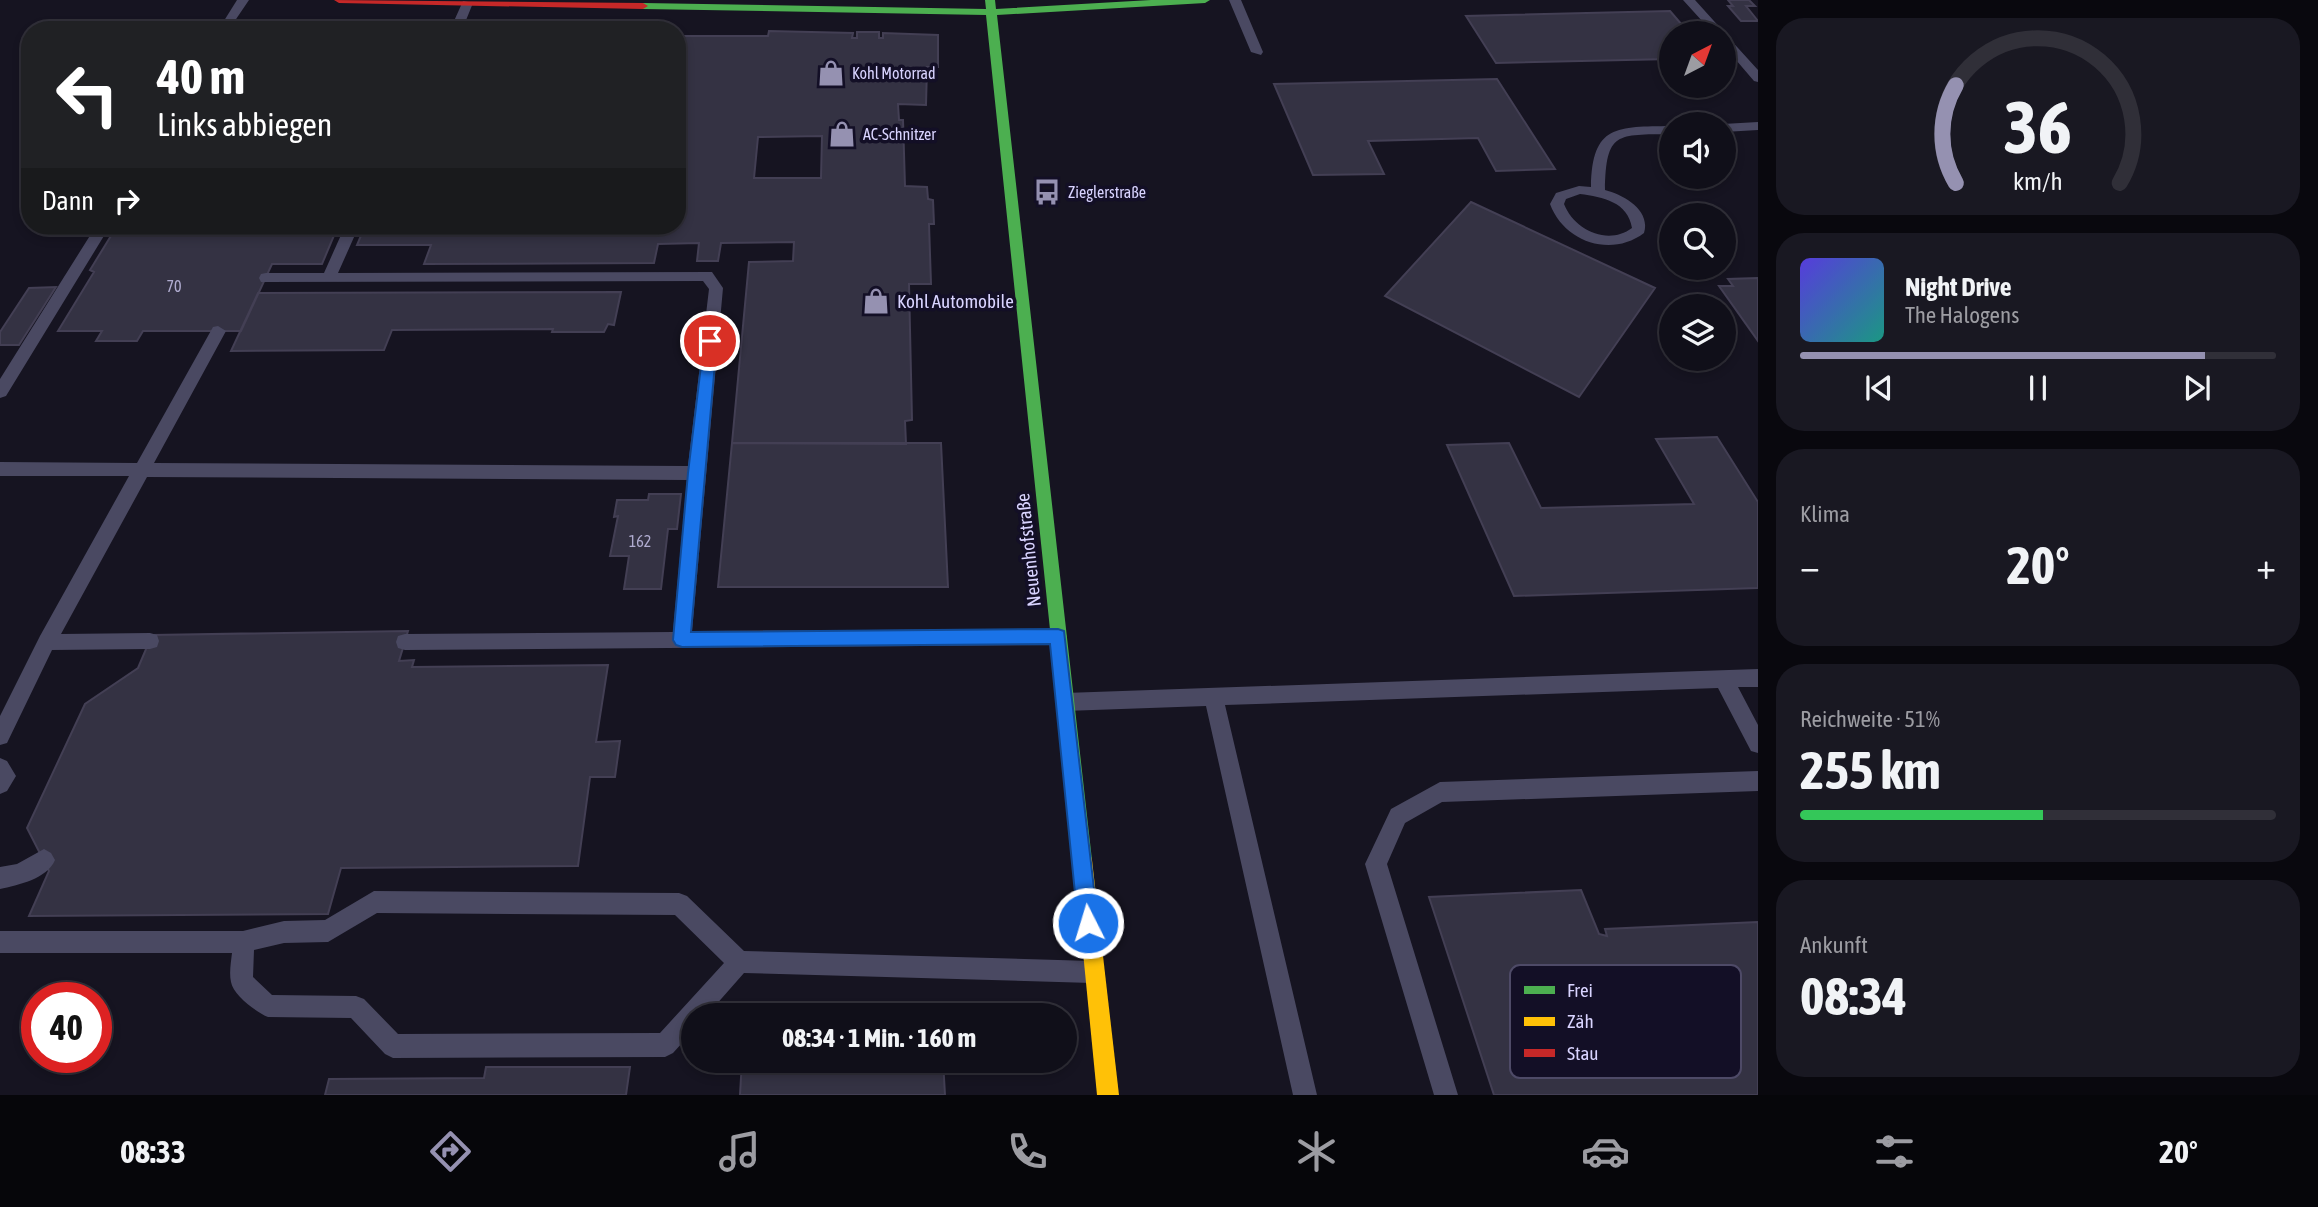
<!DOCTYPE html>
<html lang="de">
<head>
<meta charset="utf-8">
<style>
	body { margin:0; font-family:"Asap Condensed",sans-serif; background:#191822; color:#f1f3f6; height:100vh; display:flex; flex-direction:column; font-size:26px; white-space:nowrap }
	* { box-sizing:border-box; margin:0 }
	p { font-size:23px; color:#9c9ca2 }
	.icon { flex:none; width:38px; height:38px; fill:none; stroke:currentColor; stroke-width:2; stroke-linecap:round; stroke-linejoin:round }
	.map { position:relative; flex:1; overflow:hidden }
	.sheet { display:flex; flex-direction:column; gap:18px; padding:18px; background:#09080e; width:560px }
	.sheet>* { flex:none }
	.top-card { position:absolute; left:21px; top:21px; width:665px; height:214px; border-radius:28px; box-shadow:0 4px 10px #0003,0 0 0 2px #302f38; background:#202124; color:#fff; overflow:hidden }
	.needle { width:46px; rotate:41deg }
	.controls { position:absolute; left:1659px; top:21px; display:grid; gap:14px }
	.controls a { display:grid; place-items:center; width:77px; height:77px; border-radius:50%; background:#100f19; box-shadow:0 4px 10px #0003,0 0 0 2px #302f38; font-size:35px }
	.speed { position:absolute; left:21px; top:982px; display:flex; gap:14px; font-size:35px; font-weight:700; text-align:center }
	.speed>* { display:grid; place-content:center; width:91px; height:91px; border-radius:50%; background:#100f19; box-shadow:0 4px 10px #0003,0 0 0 2px #302f38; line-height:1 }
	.speed .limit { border:10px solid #d22; background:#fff; color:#111 }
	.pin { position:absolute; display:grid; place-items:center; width:60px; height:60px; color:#fff; margin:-30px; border:4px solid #fff; border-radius:50%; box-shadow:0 2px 7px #0007 }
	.me { position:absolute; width:77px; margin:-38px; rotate:355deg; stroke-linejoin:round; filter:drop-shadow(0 0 5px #0008) }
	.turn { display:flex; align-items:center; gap:24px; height:147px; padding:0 21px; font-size:32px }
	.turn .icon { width:91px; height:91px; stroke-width:2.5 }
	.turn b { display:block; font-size:49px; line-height:60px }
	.then { display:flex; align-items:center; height:66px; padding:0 21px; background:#0003; gap:14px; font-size:26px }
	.big { font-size:52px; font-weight:700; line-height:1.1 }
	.sheet .widget { flex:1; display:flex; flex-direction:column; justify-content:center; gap:10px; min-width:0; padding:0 24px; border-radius:28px; background:#191822 }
	.sheet .dial { align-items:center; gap:0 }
	.dial svg { height:182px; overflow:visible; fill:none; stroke:#302f38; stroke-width:7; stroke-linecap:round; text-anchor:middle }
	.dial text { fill:#f1f3f6; stroke:none }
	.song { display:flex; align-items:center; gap:21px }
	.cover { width:84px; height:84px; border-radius:10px; background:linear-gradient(135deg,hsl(250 70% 55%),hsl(170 70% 35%)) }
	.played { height:7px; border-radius:4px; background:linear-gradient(90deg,#9591b1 85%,#302f38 85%) }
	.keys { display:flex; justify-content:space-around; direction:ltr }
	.heat { display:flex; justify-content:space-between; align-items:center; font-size:38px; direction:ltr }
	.charge { height:10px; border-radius:5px; background:linear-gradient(90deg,#34c759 51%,#302f38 0) }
	.trip { position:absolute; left:681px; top:1003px; width:396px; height:70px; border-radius:35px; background:#100f19; box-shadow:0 4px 10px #0003,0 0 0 2px #302f38; font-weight:700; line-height:70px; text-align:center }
	.dock { display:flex; height:112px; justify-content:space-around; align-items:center; background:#06060a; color:#9c9ca2 }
	.dock .icon { width:49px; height:49px }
	.dock .on { color:#9591b1 }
	.dock b { font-size:32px; color:#f1f3f6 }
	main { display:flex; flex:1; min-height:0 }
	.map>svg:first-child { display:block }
</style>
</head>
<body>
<main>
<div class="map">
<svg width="1758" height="1095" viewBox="0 0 1758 1095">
	<rect width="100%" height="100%" fill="#161421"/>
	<path fill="#343243" stroke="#433f54" stroke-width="2" fill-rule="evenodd" d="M 1728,0 L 1749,0 L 1755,6 L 1746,6 L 1758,21 L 1741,21 L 1728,6 L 1733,6 Z
		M 1670,11 L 1689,33 L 1671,33 L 1671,59 L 1496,63 L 1466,16 Z
		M 406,25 L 412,26 L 411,29 L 438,29 L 304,30 L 399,28 Z
		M 769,31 L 853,33 L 852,38 L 857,38 L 857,32 L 879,32 L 879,38 L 883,38 L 883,33 L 938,35 L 938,67 L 927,67 L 926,105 L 898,104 L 899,120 L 903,120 L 905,186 L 927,187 L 928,199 L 933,200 L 934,224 L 929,224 L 931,284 L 909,284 L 912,420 L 905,421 L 906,444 L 732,443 L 749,262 L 793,261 L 794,242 L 721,243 L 718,261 L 697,261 L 699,243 L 658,244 L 654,263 L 424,264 L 431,245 L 357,245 L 365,226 L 677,226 L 677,36 L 768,36 ZM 822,136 L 821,178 L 754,178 L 758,137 Z
		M 1497,79 L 1555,169 L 1496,171 L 1478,138 L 1368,141 L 1384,174 L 1313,175 L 1274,84 Z
		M 1471,202 L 1655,288 L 1579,397 L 1385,296 Z
		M 117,226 L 338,226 L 322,264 L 272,264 L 241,331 L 143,331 L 137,341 L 96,341 L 102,331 L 58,331 L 94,272 L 90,270 Z
		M 1758,278 L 1758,341 L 1719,286 L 1733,286 L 1728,279 Z
		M 56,287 L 19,345 L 0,345 L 0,332 L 29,288 Z
		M 621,292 L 614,325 L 608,324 L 604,332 L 552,332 L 553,329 L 392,330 L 384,350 L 231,351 L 258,293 Z
		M 1717,437 L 1758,502 L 1758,588 L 1514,596 L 1447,445 L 1509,443 L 1541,508 L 1694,504 L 1656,439 Z
		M 732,443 L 941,443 L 948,587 L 718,587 Z
		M 649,494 L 681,494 L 677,529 L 668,529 L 661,589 L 624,589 L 629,556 L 610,556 L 618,516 L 614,517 L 617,500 L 648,500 Z
		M 408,631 L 399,661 L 414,660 L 412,667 L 608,665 L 596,742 L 620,741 L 615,777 L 590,777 L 578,866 L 341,868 L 328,914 L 29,916 L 49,871 L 27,828 L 85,704 L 138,668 L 152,635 Z
		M 1581,890 L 1599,934 L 1607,936 L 1605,929 L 1758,922 L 1758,1095 L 1494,1095 L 1429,897 Z
		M 742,1060 L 943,1060 L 945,1095 L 740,1095 Z
		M 486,1067 L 630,1067 L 626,1095 L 325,1095 L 329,1079 L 484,1078 Z"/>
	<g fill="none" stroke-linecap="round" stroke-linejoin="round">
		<path fill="#4a4962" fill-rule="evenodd" d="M 237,0 L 249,0 L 230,28 L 209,30 L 222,24 Z
			M 1229,0 L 1241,0 L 1263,52 L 1261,55 L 1251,52 Z
			M 1683,0 L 1695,0 L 1723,31 L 1725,33 L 1724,35 L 1713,33 Z
			M 463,1 L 473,3 L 462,30 L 450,30 Z
			M 1724,35 L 1728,37 L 1758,70 L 1758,82 L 1754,81 L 1724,46 Z
			M 1758,122 L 1758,130 L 1724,132 L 1723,124 Z
			M 1671,126 L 1671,134 C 1617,135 1606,131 1605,190 C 1624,195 1651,210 1644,233 C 1611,258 1564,242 1550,204 L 1556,193 L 1579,186 L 1591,187 C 1592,124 1617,127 1671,126 ZM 1580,194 C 1603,197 1628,202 1632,228 C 1608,246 1574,230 1564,204 L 1566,199 Z
			M 96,226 L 110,226 L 6,396 L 0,398 L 0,379 Z
			M 345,226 L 359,226 L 338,273 L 712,272 L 723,288 L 692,631 L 1058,629 L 1065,631 L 1067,637 L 1065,643 L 1058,645 L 405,650 L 398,648 L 396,642 L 398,636 L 405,634 L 673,632 L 687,480 L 147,477 L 61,634 L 150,633 L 157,635 L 159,641 L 157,647 L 150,649 L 52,650 L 7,743 L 0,745 L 0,716 L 40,636 L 129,476 L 0,476 L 0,462 L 137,463 L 213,327 L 218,326 L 226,331 L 154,463 L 688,466 L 709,289 L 703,281 L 261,282 L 259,278 L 261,274 L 266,273 L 324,273 Z
			M 1758,669 L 1758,687 L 1738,687 L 1758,725 L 1758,753 L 1751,751 L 1718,688 L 1225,705 L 1317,1095 L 1293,1095 L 1206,706 L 1065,711 L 1058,708 L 1055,702 L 1058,696 L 1065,693 Z
			M 0,758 L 7,761 L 16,776 L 7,791 L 0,794 Z
			M 1758,771 L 1758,791 L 1442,802 L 1405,823 L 1387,864 L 1458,1095 L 1434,1095 L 1365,864 L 1391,809 L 1440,782 Z
			M 44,849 L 51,853 L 55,860 C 47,879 18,885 0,889 L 0,867 L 17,864 Z
			M 374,891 L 679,893 L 687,896 L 744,951 L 1092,961 L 1100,964 L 1103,972 L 1100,980 L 1092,983 L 744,973 L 707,1015 L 693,1015 L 693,1031 L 673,1053 L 665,1057 L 393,1058 L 385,1054 L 351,1018 L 268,1017 C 256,1012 233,995 231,982 C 229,973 231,962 232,953 L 0,953 L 0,931 L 243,931 L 284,921 L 325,920 ZM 377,913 L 675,915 L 724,963 L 660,1033 L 398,1034 L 364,999 L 356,996 L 272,995 L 253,977 L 254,950 L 284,943 L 328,942 Z"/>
		<path fill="#4caf50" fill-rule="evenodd" d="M 985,0 L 995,0 L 996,9 L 1151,0 L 1210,0 L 1205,3 L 997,15 L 1092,860 L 1090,867 L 1083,869 L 1076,867 L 1074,860 L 986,15 L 643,9 L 638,6 L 643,3 L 986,9 Z"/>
		<path fill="#ffc107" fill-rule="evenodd" d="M 1083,851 L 1090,853 L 1092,860 L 1119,1095 L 1097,1095 L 1074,860 L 1076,853 Z"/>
		<path fill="#c62828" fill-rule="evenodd" d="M 334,0 L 643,3 L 648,6 L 643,9 L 339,3 Z"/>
	</g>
	<path fill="#1a73e8" stroke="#114b97" stroke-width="2" d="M 710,336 L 717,341 L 691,632 L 1058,629 L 1064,631 L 1098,923 L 1095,930 L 1088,933 L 1081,930 L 1078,923 L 1050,644 L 682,647 L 676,645 L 673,640 L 688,473 L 704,341 Z"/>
	<defs>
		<g id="shop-bare" transform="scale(2.1)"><path d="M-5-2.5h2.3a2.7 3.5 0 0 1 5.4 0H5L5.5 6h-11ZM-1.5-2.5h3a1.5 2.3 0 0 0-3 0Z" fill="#9591b1" stroke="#130f26" stroke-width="2.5" paint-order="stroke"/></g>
		<g id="bus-bare" transform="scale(2.1)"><path d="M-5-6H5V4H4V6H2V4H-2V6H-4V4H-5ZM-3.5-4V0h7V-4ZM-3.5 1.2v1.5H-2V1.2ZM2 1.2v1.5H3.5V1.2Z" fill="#9591b1" stroke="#130f26" stroke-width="2.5" paint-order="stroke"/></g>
	</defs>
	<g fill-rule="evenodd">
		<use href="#shop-bare" x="831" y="73"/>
		<use href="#shop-bare" x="842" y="134"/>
		<use href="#bus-bare" x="1047" y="192"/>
		<use href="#shop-bare" x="876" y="301"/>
	</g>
	<g text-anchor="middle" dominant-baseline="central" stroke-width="7" stroke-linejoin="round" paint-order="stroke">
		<g font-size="16" fill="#d9d4ff" stroke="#130f26" text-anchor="start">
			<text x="852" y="73">Kohl Motorrad</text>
			<text x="863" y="134">AC-Schnitzer</text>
			<text x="1068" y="192">Zieglerstraße</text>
		</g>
		<g font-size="16" fill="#b0acd0">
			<text x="174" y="286">70</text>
			<text x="640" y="541">162</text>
		</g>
		<g font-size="19" fill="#d9d4ff" stroke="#130f26" text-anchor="start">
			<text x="897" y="301">Kohl Automobile</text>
		</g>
		<g font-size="19" fill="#d9d4ff" stroke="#130f26">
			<text transform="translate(1028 550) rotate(-96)">Neuenhofstraße</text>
		</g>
	</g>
	<rect x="1510" y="965" width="231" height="113" rx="10" fill="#130f26" stroke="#4e4a67" stroke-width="2"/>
	<rect x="1524" y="986" width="31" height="8" fill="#4caf50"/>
	<rect x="1524" y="1017" width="31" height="9" fill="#ffc107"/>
	<rect x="1524" y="1049" width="31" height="8" fill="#c62828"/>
	<g font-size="19" fill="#d9d4ff">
		<text x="1567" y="997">Frei</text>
		<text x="1567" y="1028">Zäh</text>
		<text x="1567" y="1060">Stau</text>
	</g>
</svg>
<div class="controls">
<a><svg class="needle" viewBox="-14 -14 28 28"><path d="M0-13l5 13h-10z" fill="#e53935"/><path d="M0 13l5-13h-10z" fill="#9c9ca2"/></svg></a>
<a><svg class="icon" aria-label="sound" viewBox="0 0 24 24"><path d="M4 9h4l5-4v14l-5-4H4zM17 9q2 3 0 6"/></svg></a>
<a><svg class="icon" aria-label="search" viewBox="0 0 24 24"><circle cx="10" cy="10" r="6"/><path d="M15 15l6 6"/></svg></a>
<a><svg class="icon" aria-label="layers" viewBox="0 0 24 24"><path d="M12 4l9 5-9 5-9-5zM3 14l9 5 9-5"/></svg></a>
</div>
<div class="speed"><div class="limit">40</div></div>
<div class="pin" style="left:710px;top:341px;background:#d93025"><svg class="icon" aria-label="arrive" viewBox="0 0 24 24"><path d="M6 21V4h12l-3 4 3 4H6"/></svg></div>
<svg class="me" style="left:1088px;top:923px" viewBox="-20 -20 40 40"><circle r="17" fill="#1a73e8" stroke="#fff" stroke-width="3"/><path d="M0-11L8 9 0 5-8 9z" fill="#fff"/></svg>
<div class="trip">08:34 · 1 Min. · 160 m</div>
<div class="top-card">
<div class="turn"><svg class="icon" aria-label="left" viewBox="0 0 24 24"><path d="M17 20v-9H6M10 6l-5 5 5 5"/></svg><div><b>40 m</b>Links abbiegen</div></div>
<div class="then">Dann<svg class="icon" aria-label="right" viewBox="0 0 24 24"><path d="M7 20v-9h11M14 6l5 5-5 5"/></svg></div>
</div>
</div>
<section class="sheet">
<div class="widget dial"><svg viewBox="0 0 100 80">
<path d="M14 69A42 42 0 1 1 86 69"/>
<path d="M14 69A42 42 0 0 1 14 26" stroke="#9591b1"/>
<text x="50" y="56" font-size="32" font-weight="700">36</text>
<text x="50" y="72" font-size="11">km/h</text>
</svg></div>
<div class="widget">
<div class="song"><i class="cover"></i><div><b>Night Drive</b><p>The Halogens</p></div></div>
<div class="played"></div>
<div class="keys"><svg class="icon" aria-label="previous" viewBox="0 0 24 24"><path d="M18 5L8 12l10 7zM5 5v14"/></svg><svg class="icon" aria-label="pause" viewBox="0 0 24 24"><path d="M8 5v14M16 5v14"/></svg><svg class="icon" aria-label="next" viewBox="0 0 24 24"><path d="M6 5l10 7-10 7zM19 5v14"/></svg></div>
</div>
<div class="widget"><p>Klima</p>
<div class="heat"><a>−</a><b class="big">20°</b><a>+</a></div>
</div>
<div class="widget"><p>Reichweite · 51%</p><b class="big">255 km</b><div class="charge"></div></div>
<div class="widget"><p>Ankunft</p><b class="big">08:34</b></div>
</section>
</main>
<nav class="dock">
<b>08:33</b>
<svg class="icon on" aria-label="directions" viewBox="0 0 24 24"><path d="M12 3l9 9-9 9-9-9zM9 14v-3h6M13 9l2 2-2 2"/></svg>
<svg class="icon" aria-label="music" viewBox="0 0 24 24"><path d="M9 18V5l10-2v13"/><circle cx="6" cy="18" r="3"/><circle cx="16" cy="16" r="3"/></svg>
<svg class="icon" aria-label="phone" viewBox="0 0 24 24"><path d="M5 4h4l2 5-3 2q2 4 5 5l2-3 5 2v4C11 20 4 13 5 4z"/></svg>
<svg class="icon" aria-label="climate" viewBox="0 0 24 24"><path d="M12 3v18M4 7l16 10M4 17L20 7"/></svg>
<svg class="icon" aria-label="car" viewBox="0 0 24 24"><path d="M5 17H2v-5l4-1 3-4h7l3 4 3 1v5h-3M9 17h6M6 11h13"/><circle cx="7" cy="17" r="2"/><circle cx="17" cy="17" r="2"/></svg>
<svg class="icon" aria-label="filters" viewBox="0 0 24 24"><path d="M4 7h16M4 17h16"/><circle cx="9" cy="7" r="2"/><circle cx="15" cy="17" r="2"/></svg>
<b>20°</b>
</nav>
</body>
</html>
